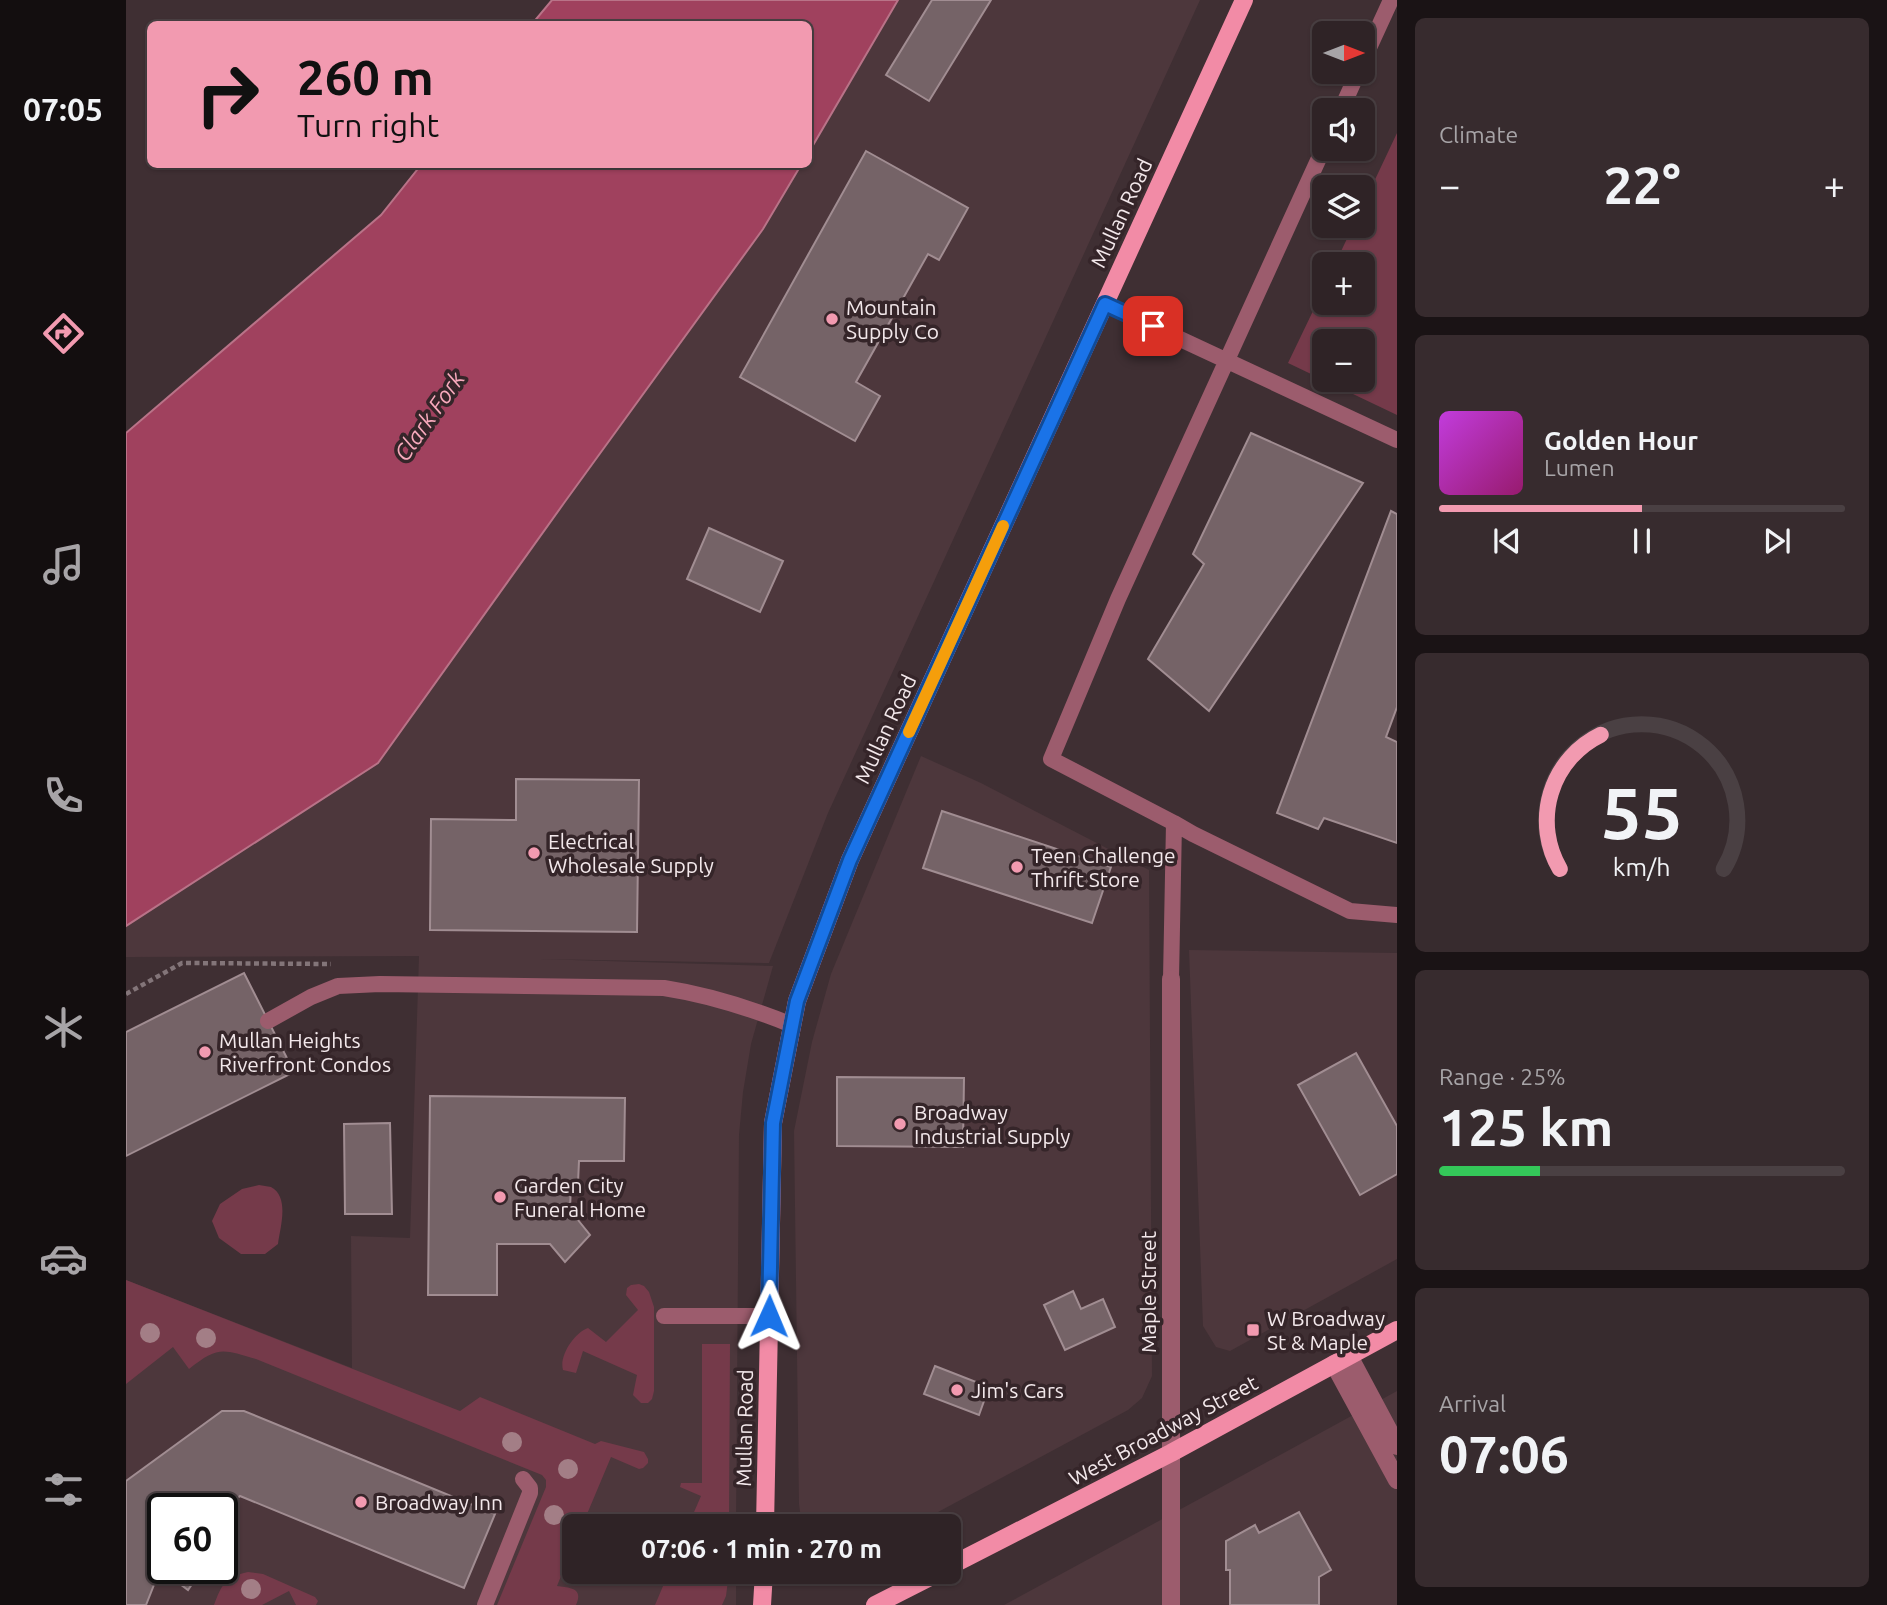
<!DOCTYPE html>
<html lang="en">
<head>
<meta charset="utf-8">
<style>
	body { margin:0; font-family:Ubuntu,sans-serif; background:#372b2e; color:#f1f3f6; height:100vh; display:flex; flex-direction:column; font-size:26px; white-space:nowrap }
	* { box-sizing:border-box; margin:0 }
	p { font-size:23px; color:#a7a4a7 }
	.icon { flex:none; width:38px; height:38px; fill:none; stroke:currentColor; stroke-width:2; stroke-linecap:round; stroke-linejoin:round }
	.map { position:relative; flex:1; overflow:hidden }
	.sheet { display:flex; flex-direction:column; gap:18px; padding:18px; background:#1a1315; width:490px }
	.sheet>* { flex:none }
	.banner { position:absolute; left:21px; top:21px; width:665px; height:147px; border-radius:10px; box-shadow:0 2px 5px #0004,0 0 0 2px #4a4043; background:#f29ab0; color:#111; overflow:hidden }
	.needle { width:46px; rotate:90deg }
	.controls { position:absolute; left:1186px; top:21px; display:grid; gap:14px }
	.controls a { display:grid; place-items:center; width:63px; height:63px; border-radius:10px; background:#2f2326; box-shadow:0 2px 5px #0004,0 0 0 2px #4a4043; font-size:35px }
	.speed { position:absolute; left:21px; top:1493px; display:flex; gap:14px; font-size:35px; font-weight:700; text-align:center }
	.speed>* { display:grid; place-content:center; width:91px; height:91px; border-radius:50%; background:#2f2326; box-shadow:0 2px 5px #0004,0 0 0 2px #4a4043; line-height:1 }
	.speed .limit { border:4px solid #111; border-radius:10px; background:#fff; color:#111 }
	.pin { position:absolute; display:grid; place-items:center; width:60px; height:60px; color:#fff; margin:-30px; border-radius:14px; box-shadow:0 4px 10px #0006 }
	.me { position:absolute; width:77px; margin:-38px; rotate:1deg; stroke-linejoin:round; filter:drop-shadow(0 0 5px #0008) }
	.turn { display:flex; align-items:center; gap:24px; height:147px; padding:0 35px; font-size:32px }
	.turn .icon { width:91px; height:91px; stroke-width:2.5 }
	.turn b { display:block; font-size:49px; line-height:60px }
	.big { font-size:52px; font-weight:700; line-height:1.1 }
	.sheet .widget { flex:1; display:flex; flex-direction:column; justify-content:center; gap:10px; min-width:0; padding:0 24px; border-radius:10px; background:#372b2e }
	.sheet .dial { align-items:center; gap:0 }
	.dial svg { height:182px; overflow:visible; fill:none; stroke:#4a4043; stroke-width:7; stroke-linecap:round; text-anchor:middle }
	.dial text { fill:#f1f3f6; stroke:none }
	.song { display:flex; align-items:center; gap:21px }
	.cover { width:84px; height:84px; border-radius:10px; background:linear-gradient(135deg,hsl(290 70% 55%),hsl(320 70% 35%)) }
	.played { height:7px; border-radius:4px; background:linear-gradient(90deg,#f29ab0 50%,#4a4043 50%) }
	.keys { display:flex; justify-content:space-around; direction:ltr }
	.heat { display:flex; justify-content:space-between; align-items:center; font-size:38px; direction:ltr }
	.charge { height:10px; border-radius:5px; background:linear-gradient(90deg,#34c759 25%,#4a4043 0) }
	.trip { position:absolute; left:436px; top:1514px; width:399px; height:70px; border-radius:10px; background:#2f2326; box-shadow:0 2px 5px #0004,0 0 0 2px #4a4043; font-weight:700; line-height:70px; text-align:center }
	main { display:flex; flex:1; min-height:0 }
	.dock { display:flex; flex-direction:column; width:126px; justify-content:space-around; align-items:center; background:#130e0f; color:#a7a4a7 }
	.dock .icon { width:49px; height:49px }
	.dock .current { color:#f29ab0 }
	.dock b { font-size:32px; color:#f1f3f6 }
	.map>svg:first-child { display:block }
</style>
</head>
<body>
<main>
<nav class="dock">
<b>07:05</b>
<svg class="icon current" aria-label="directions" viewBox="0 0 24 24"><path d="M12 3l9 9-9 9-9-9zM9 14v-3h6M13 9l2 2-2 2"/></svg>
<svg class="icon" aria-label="music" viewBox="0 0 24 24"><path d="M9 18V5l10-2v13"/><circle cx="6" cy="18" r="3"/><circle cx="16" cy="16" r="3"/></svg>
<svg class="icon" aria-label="phone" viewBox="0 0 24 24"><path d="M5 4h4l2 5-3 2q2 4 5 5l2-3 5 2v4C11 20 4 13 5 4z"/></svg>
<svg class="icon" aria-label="climate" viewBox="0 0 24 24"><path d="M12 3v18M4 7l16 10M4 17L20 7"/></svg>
<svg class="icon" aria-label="car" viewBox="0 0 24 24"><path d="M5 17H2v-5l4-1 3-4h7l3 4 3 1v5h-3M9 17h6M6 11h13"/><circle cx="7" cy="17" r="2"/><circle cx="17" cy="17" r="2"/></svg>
<svg class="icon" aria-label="filters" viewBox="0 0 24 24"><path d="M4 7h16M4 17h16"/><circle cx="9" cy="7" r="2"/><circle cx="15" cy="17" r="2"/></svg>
</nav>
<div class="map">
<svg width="1271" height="1605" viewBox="0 0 1271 1605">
	<rect width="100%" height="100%" fill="#3f2f33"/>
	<path fill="#4d373c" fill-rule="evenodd" d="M 772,0 L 1074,0 L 702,813 L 643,963 L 413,959 L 647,966 L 625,1044 L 617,1092 L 613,1135 L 610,1526 L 448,1526 L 448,1572 L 610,1572 L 610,1605 L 0,1605 L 0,1280 L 226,1368 L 225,1236 L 284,1238 L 293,956 L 0,957 L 0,926 L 252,763 L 438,503 L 637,229 L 675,165 L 682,164 L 683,152 ZM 37,1508 L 96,1508 L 96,1568 L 37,1568 Z
		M 795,756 L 855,783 L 1023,870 L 1026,1376 L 1016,1398 L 1002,1410 L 786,1526 L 676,1526 L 673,1504 L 668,1131 L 686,1042 L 705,974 Z
		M 1063,950 L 1271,953 L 1271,1259 L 1104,1351 L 1090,1347 L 1077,1326 Z
		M 1271,1391 L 1271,1605 L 878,1605 L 1077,1497 Z"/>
	<path fill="#753a4a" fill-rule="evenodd" d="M 1271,133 L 1271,415 L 1162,363 L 1199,286 L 1199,303 L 1237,303 L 1237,264 L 1209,264 L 1227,226 L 1237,226 L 1237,205 ZM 1199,341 L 1237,341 L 1237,380 L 1199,380 Z
		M 133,1185 C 137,1186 141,1186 145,1187 C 164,1197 154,1228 152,1244 L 139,1254 L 115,1254 L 93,1238 L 86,1221 L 94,1204 L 116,1189 Z
		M 0,1280 L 334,1411 L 354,1397 L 469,1444 L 475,1441 L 518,1452 L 522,1459 L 522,1463 L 517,1468 L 513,1469 L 485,1457 L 456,1526 L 448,1526 L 448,1544 L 431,1586 C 443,1588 458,1587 450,1605 L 371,1605 L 420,1487 L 420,1480 L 416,1475 L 130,1359 C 96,1349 92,1346 63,1369 L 47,1347 L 0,1384 Z
		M 513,1284 L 518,1286 L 523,1292 L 528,1307 L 528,1391 L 526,1399 L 522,1403 L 515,1403 L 507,1395 L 511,1375 L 457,1351 L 450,1373 L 437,1370 C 433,1356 448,1333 462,1328 L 480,1342 L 512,1310 L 500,1295 L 501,1288 L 505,1285 Z
		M 576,1344 L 604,1344 L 603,1526 L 562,1526 L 575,1496 L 554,1487 L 555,1483 L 576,1483 Z
		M 122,1572 L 137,1574 L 189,1597 L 192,1601 L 190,1605 L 170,1605 L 163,1591 L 136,1605 L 88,1605 C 96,1584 99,1577 122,1572 Z
		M 543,1572 L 603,1572 L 600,1596 L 596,1605 L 529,1605 Z"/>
	<path fill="#a0415e" stroke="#b97388" stroke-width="2" d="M 426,0 L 772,0 L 683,152 L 682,24 L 406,24 Z
		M 295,165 L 675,165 L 637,229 L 438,503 L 252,763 L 0,926 L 0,433 L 255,215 Z"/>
	<path fill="#756367" stroke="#a18d92" stroke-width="2" d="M 806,0 L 865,0 L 803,101 L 760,75 Z
		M 740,151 L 842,208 L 813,260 L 802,254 L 730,382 L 754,396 L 729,441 L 614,377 Z
		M 1125,433 L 1237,483 L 1083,711 L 1022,659 L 1078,564 L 1067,554 Z
		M 1265,511 L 1271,514 L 1271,707 L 1260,737 L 1271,742 L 1271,843 L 1198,818 L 1192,829 L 1151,813 Z
		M 583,528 L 657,561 L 634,612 L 561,579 Z
		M 390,779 L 513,780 L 511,932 L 304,930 L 305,819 L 390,820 Z
		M 816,811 L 985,867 L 966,923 L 797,868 Z
		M 118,973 L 168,1072 L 0,1156 L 0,1032 Z
		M 1230,1053 L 1271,1126 L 1271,1174 L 1234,1195 L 1172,1085 Z
		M 711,1077 L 838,1078 L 837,1147 L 711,1146 Z
		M 304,1096 L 499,1098 L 498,1161 L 453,1161 L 452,1183 L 445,1183 L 444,1210 L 464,1235 L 439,1262 L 424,1244 L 371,1244 L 371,1295 L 302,1295 Z
		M 264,1123 L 266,1214 L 219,1214 L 218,1124 Z
		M 947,1291 L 955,1309 L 977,1299 L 989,1327 L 939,1350 L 918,1305 Z
		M 809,1366 L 863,1387 L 853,1415 L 798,1394 Z
		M 96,1411 L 118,1411 L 369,1514 L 338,1588 L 114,1496 L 96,1511 L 96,1508 L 37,1508 L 37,1536 L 34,1534 L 23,1542 L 20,1554 L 35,1567 L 20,1605 L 0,1605 L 0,1481 Z
		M 1173,1512 L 1205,1570 L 1193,1577 L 1193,1605 L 1104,1605 L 1104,1570 L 1100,1570 L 1100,1541 L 1129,1525 L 1133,1533 Z
		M 34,1534 L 37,1536 L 37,1568 L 77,1568 L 62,1590 L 34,1569 L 35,1567 L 20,1554 L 23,1542 Z"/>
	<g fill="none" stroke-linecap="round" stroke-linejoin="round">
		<path stroke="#837579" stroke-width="4.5" stroke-dasharray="5 3.5" stroke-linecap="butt" d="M 0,994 L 56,963 L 205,964"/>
		<path stroke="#9c5c6d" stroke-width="16" d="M 1237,61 L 1265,0
			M 1215,110 L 1232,72
			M 979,304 L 1271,440
			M 1048,823 L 1067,834 L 1224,911 L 1271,915
			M 1045,979 L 1048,823 L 925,759 L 992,599 L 1199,145
			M 142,1021 L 185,997 L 212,986 L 254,984 L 538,988 C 583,995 624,1008 666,1025
			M 538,1316 L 643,1316
			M 359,1605 L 404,1493 L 404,1488 L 397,1479"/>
		<path stroke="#9c5c6d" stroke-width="18" d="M 1045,979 L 1045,1605
			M 1223,1356 L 1271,1446
			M 1208,1364 L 1271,1480"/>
		<path stroke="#f28ba6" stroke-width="18" d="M 639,1526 L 647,1123 L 671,1001 L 724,860 L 1118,0
			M 822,1567 L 1045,1453 L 1271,1330
			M 636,1605 L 638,1572
			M 749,1605 L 814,1572"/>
	</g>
	<g fill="#a37e86">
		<circle cx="24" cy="1333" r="10"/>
		<circle cx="80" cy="1338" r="10"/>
		<circle cx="386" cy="1442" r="10"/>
		<circle cx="442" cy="1469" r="10"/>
		<circle cx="428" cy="1515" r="10"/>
		<circle cx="125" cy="1589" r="10"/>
	</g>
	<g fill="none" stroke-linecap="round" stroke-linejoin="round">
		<g stroke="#114b97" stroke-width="18">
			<path id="route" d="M 643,1316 L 647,1123 L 671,1001 L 724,860 L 979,304 L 1027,326"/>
		</g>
		<use href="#route" stroke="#1a73e8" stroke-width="12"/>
		<path stroke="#f59e0b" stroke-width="12" d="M 783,732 L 877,526"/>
	</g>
	<g fill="#f29ab0" stroke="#352529" stroke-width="2.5">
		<circle cx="706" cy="319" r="7"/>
		<circle cx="408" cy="853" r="7"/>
		<circle cx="891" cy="867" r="7"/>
		<circle cx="79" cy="1052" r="7"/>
		<circle cx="774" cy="1124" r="7"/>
		<circle cx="374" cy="1197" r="7"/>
		<rect x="1120" y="1323" width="14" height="14" rx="3.5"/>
		<circle cx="831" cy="1390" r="7"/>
		<circle cx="235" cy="1502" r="7"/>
	</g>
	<g text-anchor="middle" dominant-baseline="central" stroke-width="7" stroke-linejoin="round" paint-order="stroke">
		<g font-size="21" fill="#f3e8eb" stroke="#352529">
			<text transform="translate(995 213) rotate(-65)">Mullan Road</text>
			<text transform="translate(759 729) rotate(-65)">Mullan Road</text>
			<text transform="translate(1022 1292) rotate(-90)">Maple Street</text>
			<text transform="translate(618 1428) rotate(-89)">Mullan Road</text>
			<text transform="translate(1037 1430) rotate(-28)">West Broadway Street</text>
		</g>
		<g font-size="21" fill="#f3e8eb" stroke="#352529" text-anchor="start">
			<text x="720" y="307">Mountain<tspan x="720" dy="24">Supply Co</tspan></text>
			<text x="422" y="841">Electrical<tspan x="422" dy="24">Wholesale Supply</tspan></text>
			<text x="905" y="855">Teen Challenge<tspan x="905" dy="24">Thrift Store</tspan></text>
			<text x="93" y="1040">Mullan Heights<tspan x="93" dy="24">Riverfront Condos</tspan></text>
			<text x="788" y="1112">Broadway<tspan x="788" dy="24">Industrial Supply</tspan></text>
			<text x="388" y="1185">Garden City<tspan x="388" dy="24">Funeral Home</tspan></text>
			<text x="1141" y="1318">W Broadway<tspan x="1141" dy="24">St &amp; Maple</tspan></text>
			<text x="845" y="1390">Jim's Cars</text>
			<text x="249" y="1502">Broadway Inn</text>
		</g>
		<g font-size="23" font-style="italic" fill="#f9aabd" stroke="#352529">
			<text transform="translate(303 416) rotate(-55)">Clark Fork</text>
		</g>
	</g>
</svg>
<div class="controls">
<a><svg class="needle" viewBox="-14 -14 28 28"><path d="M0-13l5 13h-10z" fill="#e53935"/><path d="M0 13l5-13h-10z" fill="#a7a4a7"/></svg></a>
<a><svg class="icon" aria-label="sound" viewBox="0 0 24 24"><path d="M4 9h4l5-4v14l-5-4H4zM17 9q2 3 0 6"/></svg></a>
<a><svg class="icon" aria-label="layers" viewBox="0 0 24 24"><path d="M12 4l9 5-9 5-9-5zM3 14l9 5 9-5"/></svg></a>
<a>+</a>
<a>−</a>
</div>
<div class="speed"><div class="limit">60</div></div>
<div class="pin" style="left:1027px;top:326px;background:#d93025"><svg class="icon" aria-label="arrive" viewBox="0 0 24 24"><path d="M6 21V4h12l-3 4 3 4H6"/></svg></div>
<svg class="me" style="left:643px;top:1316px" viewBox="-20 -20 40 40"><path d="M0-17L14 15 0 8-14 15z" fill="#1a73e8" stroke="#fff" stroke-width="4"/></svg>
<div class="trip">07:06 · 1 min · 270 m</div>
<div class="banner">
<div class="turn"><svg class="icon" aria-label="right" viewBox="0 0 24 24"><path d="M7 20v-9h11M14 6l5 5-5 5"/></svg><div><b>260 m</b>Turn right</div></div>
</div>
</div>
<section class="sheet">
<div class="widget"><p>Climate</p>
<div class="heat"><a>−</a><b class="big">22°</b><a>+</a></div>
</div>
<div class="widget">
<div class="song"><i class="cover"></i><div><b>Golden Hour</b><p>Lumen</p></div></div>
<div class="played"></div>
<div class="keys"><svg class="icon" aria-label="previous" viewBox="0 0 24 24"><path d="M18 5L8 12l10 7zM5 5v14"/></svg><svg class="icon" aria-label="pause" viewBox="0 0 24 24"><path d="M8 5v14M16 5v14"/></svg><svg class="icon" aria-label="next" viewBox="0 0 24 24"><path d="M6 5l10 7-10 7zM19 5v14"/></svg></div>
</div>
<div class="widget dial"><svg viewBox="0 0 100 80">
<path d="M14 69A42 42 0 1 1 86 69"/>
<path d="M14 69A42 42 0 0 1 32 10" stroke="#f29ab0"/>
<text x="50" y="56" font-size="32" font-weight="700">55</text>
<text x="50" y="72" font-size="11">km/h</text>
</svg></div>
<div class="widget"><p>Range · 25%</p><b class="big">125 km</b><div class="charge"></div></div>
<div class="widget"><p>Arrival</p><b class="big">07:06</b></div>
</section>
</main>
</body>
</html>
